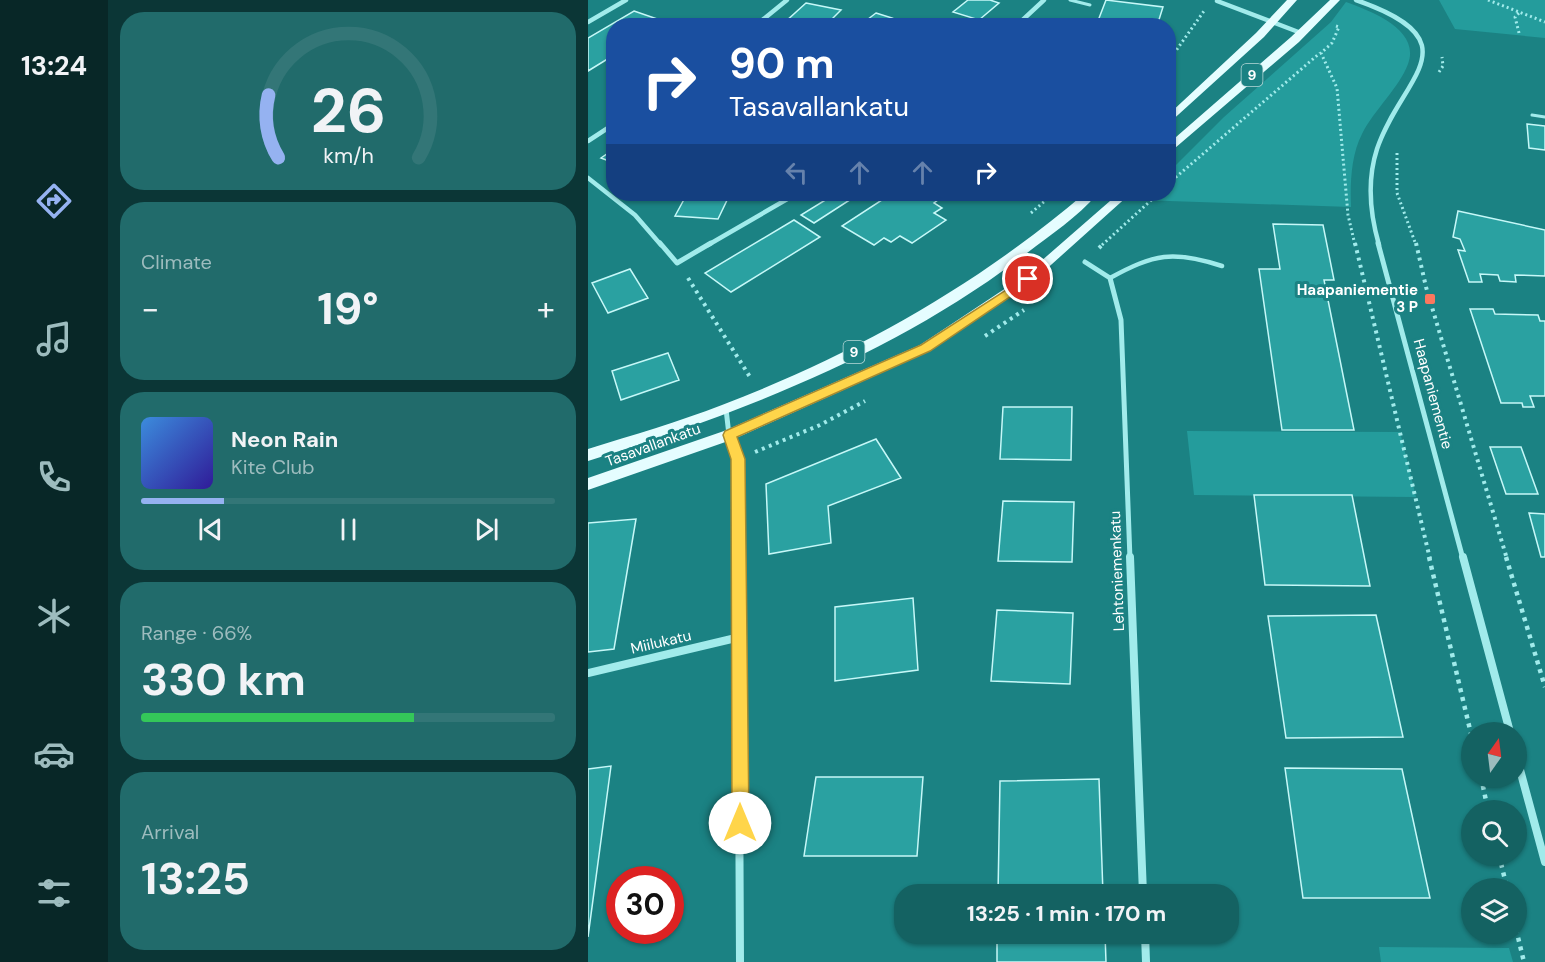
<!DOCTYPE html>
<html lang="en">
<head>
<meta charset="utf-8">
<style>
	body { margin:0; font-family:"DM Sans",sans-serif; background:#216b6b; color:#f1f3f6; height:100vh; display:flex; flex-direction:column; font-size:22px; white-space:nowrap }
	* { box-sizing:border-box; margin:0 }
	p { font-size:20px; color:#9dbcbe }
	.icon { flex:none; width:33px; height:33px; fill:none; stroke:currentColor; stroke-width:2; stroke-linecap:round; stroke-linejoin:round }
	.map { position:relative; flex:1; overflow:hidden }
	.panel { display:flex; flex-direction:column; gap:12px; padding:12px; background:#0b3636; width:480px }
	.panel>* { flex:none }
	.top-card { position:absolute; left:18px; top:18px; width:570px; height:183px; border-radius:24px; box-shadow:0 2px 4px #0004; background:#1a4fa0; color:#fff; overflow:hidden }
	.needle { width:39px; rotate:14deg }
	.buttons { position:absolute; left:873px; top:722px; display:grid; gap:12px }
	.buttons a { display:grid; place-items:center; width:66px; height:66px; border-radius:50%; background:#146262; box-shadow:0 2px 4px #0004; font-size:30px }
	.speed { position:absolute; left:18px; top:866px; display:flex; gap:12px; font-size:30px; font-weight:700; text-align:center }
	.speed>* { display:grid; place-content:center; width:78px; height:78px; border-radius:50%; background:#146262; box-shadow:0 2px 4px #0004; line-height:1 }
	.speed .limit { border:9px solid #d22; background:#fff; color:#111 }
	.pin { position:absolute; display:grid; place-items:center; width:51px; height:51px; color:#fff; margin:-26px; border:3px solid #fff; border-radius:50%; box-shadow:0 2px 6px #0007 }
	.me { position:absolute; width:66px; margin:-33px; rotate:0deg; stroke-linejoin:round; filter:drop-shadow(0 0 4px #0008) }
	.turn { display:flex; align-items:center; gap:21px; height:126px; padding:0 24px; font-size:27px }
	.turn .icon { width:78px; height:78px; stroke-width:2.5 }
	.turn b { display:block; font-size:42px; line-height:51px }
	.lanes { display:flex; align-items:center; height:57px; padding:0 24px; background:#0003; justify-content:center; gap:30px; direction:ltr }
	.lanes .off { opacity:.35 }
	.big { font-size:45px; font-weight:700; line-height:1.1 }
	.panel .card { flex:1; display:flex; flex-direction:column; justify-content:center; gap:9px; min-width:0; padding:0 21px; border-radius:24px; background:#216b6b }
	.panel .dial { align-items:center; gap:0 }
	.dial svg { height:156px; overflow:visible; fill:none; stroke:#337677; stroke-width:7; stroke-linecap:round; text-anchor:middle }
	.dial text { fill:#f1f3f6; stroke:none }
	.song { display:flex; align-items:center; gap:18px }
	.cover { width:72px; height:72px; border-radius:9px; background:linear-gradient(135deg,hsl(210 70% 55%),hsl(250 70% 35%)) }
	.played { height:6px; border-radius:3px; background:linear-gradient(90deg,#95b2f1 20%,#337677 20%) }
	.keys { display:flex; justify-content:space-around; direction:ltr }
	.heat { display:flex; justify-content:space-between; align-items:center; font-size:33px; direction:ltr }
	.charge { height:9px; border-radius:4px; background:linear-gradient(90deg,#34c759 66%,#337677 0) }
	.trip { position:absolute; left:306px; top:884px; width:345px; height:60px; border-radius:24px; background:#146262; box-shadow:0 2px 4px #0004; font-weight:700; line-height:60px; text-align:center }
	main { display:flex; flex:1; min-height:0 }
	.tabs { display:flex; flex-direction:column; width:108px; justify-content:space-around; align-items:center; background:#082727; color:#9dbcbe }
	.tabs .icon { width:42px; height:42px }
	.tabs .active { color:#95b2f1 }
	.tabs b { font-size:27px; color:#f1f3f6 }
	.map>svg:first-child { display:block }
</style>
</head>
<body>
<main>
<nav class="tabs">
<b>13:24</b>
<svg class="icon active" aria-label="directions" viewBox="0 0 24 24"><path d="M12 3l9 9-9 9-9-9zM9 14v-3h6M13 9l2 2-2 2"/></svg>
<svg class="icon" aria-label="music" viewBox="0 0 24 24"><path d="M9 18V5l10-2v13"/><circle cx="6" cy="18" r="3"/><circle cx="16" cy="16" r="3"/></svg>
<svg class="icon" aria-label="phone" viewBox="0 0 24 24"><path d="M5 4h4l2 5-3 2q2 4 5 5l2-3 5 2v4C11 20 4 13 5 4z"/></svg>
<svg class="icon" aria-label="climate" viewBox="0 0 24 24"><path d="M12 3v18M4 7l16 10M4 17L20 7"/></svg>
<svg class="icon" aria-label="car" viewBox="0 0 24 24"><path d="M5 17H2v-5l4-1 3-4h7l3 4 3 1v5h-3M9 17h6M6 11h13"/><circle cx="7" cy="17" r="2"/><circle cx="17" cy="17" r="2"/></svg>
<svg class="icon" aria-label="filters" viewBox="0 0 24 24"><path d="M4 7h16M4 17h16"/><circle cx="9" cy="7" r="2"/><circle cx="15" cy="17" r="2"/></svg>
</nav>
<section class="panel">
<div class="card dial"><svg viewBox="0 0 100 80">
<path d="M14 69A42 42 0 1 1 86 69"/>
<path d="M14 69A42 42 0 0 1 9 37" stroke="#95b2f1"/>
<text x="50" y="56" font-size="32" font-weight="700">26</text>
<text x="50" y="72" font-size="11">km/h</text>
</svg></div>
<div class="card"><p>Climate</p>
<div class="heat"><a>−</a><b class="big">19°</b><a>+</a></div>
</div>
<div class="card">
<div class="song"><i class="cover"></i><div><b>Neon Rain</b><p>Kite Club</p></div></div>
<div class="played"></div>
<div class="keys"><svg class="icon" aria-label="previous" viewBox="0 0 24 24"><path d="M18 5L8 12l10 7zM5 5v14"/></svg><svg class="icon" aria-label="pause" viewBox="0 0 24 24"><path d="M8 5v14M16 5v14"/></svg><svg class="icon" aria-label="next" viewBox="0 0 24 24"><path d="M6 5l10 7-10 7zM19 5v14"/></svg></div>
</div>
<div class="card"><p>Range · 66%</p><b class="big">330 km</b><div class="charge"></div></div>
<div class="card"><p>Arrival</p><b class="big">13:25</b></div>
</section>
<div class="map">
<svg width="957" height="962" viewBox="0 0 957 962">
	<rect width="100%" height="100%" fill="#1b8283"/>
	<path fill="#249c9c" d="M 851,0 L 957,0 L 957,38 L 867,29 Z
		M 758,2 C 782,11 833,29 820,64 C 811,88 786,110 774,134 C 763,155 762,184 763,207 L 552,200 L 559,194 L 580,194 L 581,172 L 636,117 L 743,22 Z
		M 599,431 L 812,432 L 828,497 L 606,495 Z
		M 791,947 L 921,948 L 925,962 L 793,962 Z"/>
	<path fill="#2aa1a1" stroke="#c6f8f8" stroke-width="1.5" d="M 380,0 L 402,0 L 411,3 L 391,20 L 365,12 Z
		M 518,0 L 575,7 L 569,26 L 508,26 Z
		M 218,3 L 253,10 L 237,26 L 196,23 Z
		M 46,11 L 78,22 L 73,26 L 26,26 L 26,55 L 0,71 L 0,38 Z
		M 288,13 L 304,18 L 293,26 L 275,23 Z
		M 939,124 L 957,126 L 957,150 L 941,148 Z
		M 26,149 L 26,163 L 13,158 Z
		M 99,194 L 142,194 L 130,219 L 87,216 Z
		M 247,194 L 271,194 L 226,223 L 213,215 Z
		M 303,194 L 347,194 L 354,197 L 346,203 L 354,208 L 346,213 L 358,220 L 324,243 L 312,236 L 303,242 L 296,238 L 286,245 L 254,226 Z
		M 870,211 L 957,230 L 957,276 L 927,275 L 928,282 L 912,281 L 910,275 L 892,274 L 894,282 L 881,282 L 870,250 L 877,251 L 872,239 L 865,237 Z
		M 206,220 L 232,237 L 143,292 L 117,273 Z
		M 685,224 L 735,225 L 746,280 L 736,280 L 766,430 L 694,430 L 671,269 L 692,269 Z
		M 42,269 L 60,298 L 20,313 L 4,283 Z
		M 882,309 L 905,309 L 907,314 L 950,315 L 952,321 L 957,321 L 957,396 L 942,396 L 946,407 L 935,407 L 934,403 L 913,403 Z
		M 80,353 L 91,380 L 33,400 L 24,371 Z
		M 415,407 L 484,407 L 483,460 L 412,459 Z
		M 288,439 L 313,478 L 240,506 L 243,543 L 181,554 L 178,484 Z
		M 902,447 L 933,447 L 950,494 L 918,494 Z
		M 666,495 L 764,495 L 782,586 L 677,585 Z
		M 415,501 L 486,502 L 484,562 L 410,561 Z
		M 941,513 L 957,514 L 957,557 L 953,557 Z
		M 48,519 L 26,649 L 0,652 L 0,523 Z
		M 325,598 L 330,670 L 247,681 L 247,607 Z
		M 409,610 L 485,613 L 482,684 L 403,681 Z
		M 788,615 L 815,737 L 698,738 L 680,616 Z
		M 23,766 L 0,937 L 0,769 Z
		M 697,768 L 814,769 L 842,898 L 715,898 Z
		M 228,777 L 335,777 L 329,856 L 216,856 Z
		M 511,779 L 515,894 L 410,894 L 412,781 Z
		M 409,933 L 517,933 L 518,962 L 409,962 Z"/>
	<g fill="none" stroke-linecap="round" stroke-linejoin="round">
		<path stroke="#a1ebeb" stroke-width="3" stroke-dasharray="2 3" stroke-linecap="butt" d="M 900,0 L 957,22
			M 748,26 L 751,27 L 744,43 L 733,53 L 749,88 L 760,215 L 767,245
			M 931,33 L 927,17 L 932,12
			M 580,62 L 616,11
			M 851,72 L 855,66 L 854,57
			M 809,153 L 809,193 L 828,245
			M 580,184 L 732,53
			M 443,213 L 465,194
			M 514,245 L 570,194"/>
		<path stroke="#a1ebeb" stroke-width="4" stroke-dasharray="3 4.5" stroke-linecap="butt" d="M 767,243 L 842,559
			M 828,243 L 838,287 L 919,559
			M 511,248 L 516,243
			M 100,278 L 162,377
			M 397,336 L 436,310
			M 167,452 L 232,425 L 277,401"/>
		<path stroke="#a1ebeb" stroke-width="4.5" stroke-dasharray="4 5" stroke-linecap="butt" d="M 841,557 L 884,738
			M 918,557 L 957,687
			M 893,777 L 900,810
			M 911,855 L 919,888
			M 928,929 L 936,962"/>
		<path stroke="#a1ebeb" stroke-width="3" d="M 482,0 L 502,5
			M 944,115 L 957,117"/>
		<path stroke="#a1ebeb" stroke-width="4.5" d="M 522,278 C 566,254 585,250 634,266"/>
		<path stroke="#a1ebeb" stroke-width="4.5" d="M 768,0 C 889,42 813,77 789,149 C 779,180 782,214 791,245
			M 629,1 L 713,33
			M 0,22 L 38,0
			M 167,26 L 199,0
			M 428,26 L 456,0
			M 0,141 L 26,124
			M 0,178 L 47,215 L 73,245
			M 120,245 L 208,194"/>
		<path stroke="#a1ebeb" stroke-width="5" d="M 72,243 L 89,263 L 123,243
			M 790,243 L 875,559
			M 497,262 L 522,278 L 533,320 L 542,559
			M 138,409 L 141,435 L 150,459 L 150,559"/>
		<path stroke="#a1ebeb" stroke-width="8" d="M 150,557 L 152,962
			M 542,557 L 555,894
			M 875,557 L 922,732
			M 0,673 L 152,637
			M 928,755 L 957,862
			M 557,933 L 558,962"/>
		<path fill="#e5fdff" fill-rule="evenodd" d="M 699,0 L 709,0 L 676,37 L 580,124 L 580,115 L 668,33 Z
			M 742,0 L 752,0 L 711,42 L 580,154 L 580,144 L 703,37 Z
			M 496,194 L 509,194 C 490,217 462,235 439,253 C 309,353 155,412 0,461 L 0,449 C 45,435 90,422 134,405 C 267,354 388,286 496,194 Z
			M 530,194 L 542,194 L 444,282 L 342,351 L 146,439 L 0,490 L 0,478 L 136,431 L 332,345 L 436,276 Z"/>
	</g>
	<path fill="#ffd54a" stroke="#a68a30" stroke-width="1.5" d="M 440,276 L 444,277 L 444,282 L 342,351 L 149,437 L 157,459 L 161,823 L 158,829 L 152,831 L 146,829 L 144,823 L 143,459 L 135,435 L 137,431 L 333,345 Z"/>
	<rect fill="#fc775e" stroke="#1b8283" stroke-width="2" x="836" y="293" width="12" height="12" rx="3"/>
	<g text-anchor="middle" dominant-baseline="central" stroke-width="6" stroke-linejoin="round" paint-order="stroke">
		<g fill="#1b8283" stroke="#bbdada" stroke-width="1.5">
			<rect x="653.5" y="64" width="21" height="22" rx="4.5"/>
			<rect x="255.5" y="341" width="21" height="22" rx="4.5"/>
		</g>
		<g font-size="14" font-weight="bold" fill="#fff">
			<text x="664" y="75">9</text>
			<text x="266" y="352">9</text>
		</g>
		<g font-size="15" font-weight="bold" fill="#fff" stroke="#1b8283" text-anchor="end">
			<text x="830" y="290">Haapaniementie<tspan x="830" dy="17">3 P</tspan></text>
		</g>
		<g font-size="15" fill="#fff" stroke="#1b8283">
			<text transform="translate(845 394) rotate(75)">Haapaniementie</text>
			<text transform="translate(65 445) rotate(-20)">Tasavallankatu</text>
			<text transform="translate(529 571) rotate(-92)">Lehtoniemenkatu</text>
			<text transform="translate(73 642) rotate(-13)">Miilukatu</text>
		</g>
	</g>
</svg>
<div class="buttons">
<a><svg class="needle" viewBox="-14 -14 28 28"><path d="M0-13l5 13h-10z" fill="#e53935"/><path d="M0 13l5-13h-10z" fill="#9dbcbe"/></svg></a>
<a><svg class="icon" aria-label="search" viewBox="0 0 24 24"><circle cx="10" cy="10" r="6"/><path d="M15 15l6 6"/></svg></a>
<a><svg class="icon" aria-label="layers" viewBox="0 0 24 24"><path d="M12 4l9 5-9 5-9-5zM3 14l9 5 9-5"/></svg></a>
</div>
<div class="speed"><div class="limit">30</div></div>
<div class="pin" style="left:440px;top:279px;background:#d93025"><svg class="icon" aria-label="arrive" viewBox="0 0 24 24"><path d="M6 21V4h12l-3 4 3 4H6"/></svg></div>
<svg class="me" style="left:152px;top:823px" viewBox="-20 -20 40 40"><circle r="19" fill="#fff"/><path d="M0-13L10 11 0 6-10 11z" fill="#ffd54a"/></svg>
<div class="trip">13:25 · 1 min · 170 m</div>
<div class="top-card">
<div class="turn"><svg class="icon" aria-label="right" viewBox="0 0 24 24"><path d="M7 20v-9h11M14 6l5 5-5 5"/></svg><div><b>90 m</b>Tasavallankatu</div></div>
<div class="lanes"><svg class="icon off" aria-label="left" viewBox="0 0 24 24"><path d="M17 20v-9H6M10 6l-5 5 5 5"/></svg><svg class="icon off" aria-label="ahead" viewBox="0 0 24 24"><path d="M12 20V5M6 11l6-6 6 6"/></svg><svg class="icon off" aria-label="ahead" viewBox="0 0 24 24"><path d="M12 20V5M6 11l6-6 6 6"/></svg><svg class="icon" aria-label="right" viewBox="0 0 24 24"><path d="M7 20v-9h11M14 6l5 5-5 5"/></svg></div>
</div>
</div>
</main>
</body>
</html>
